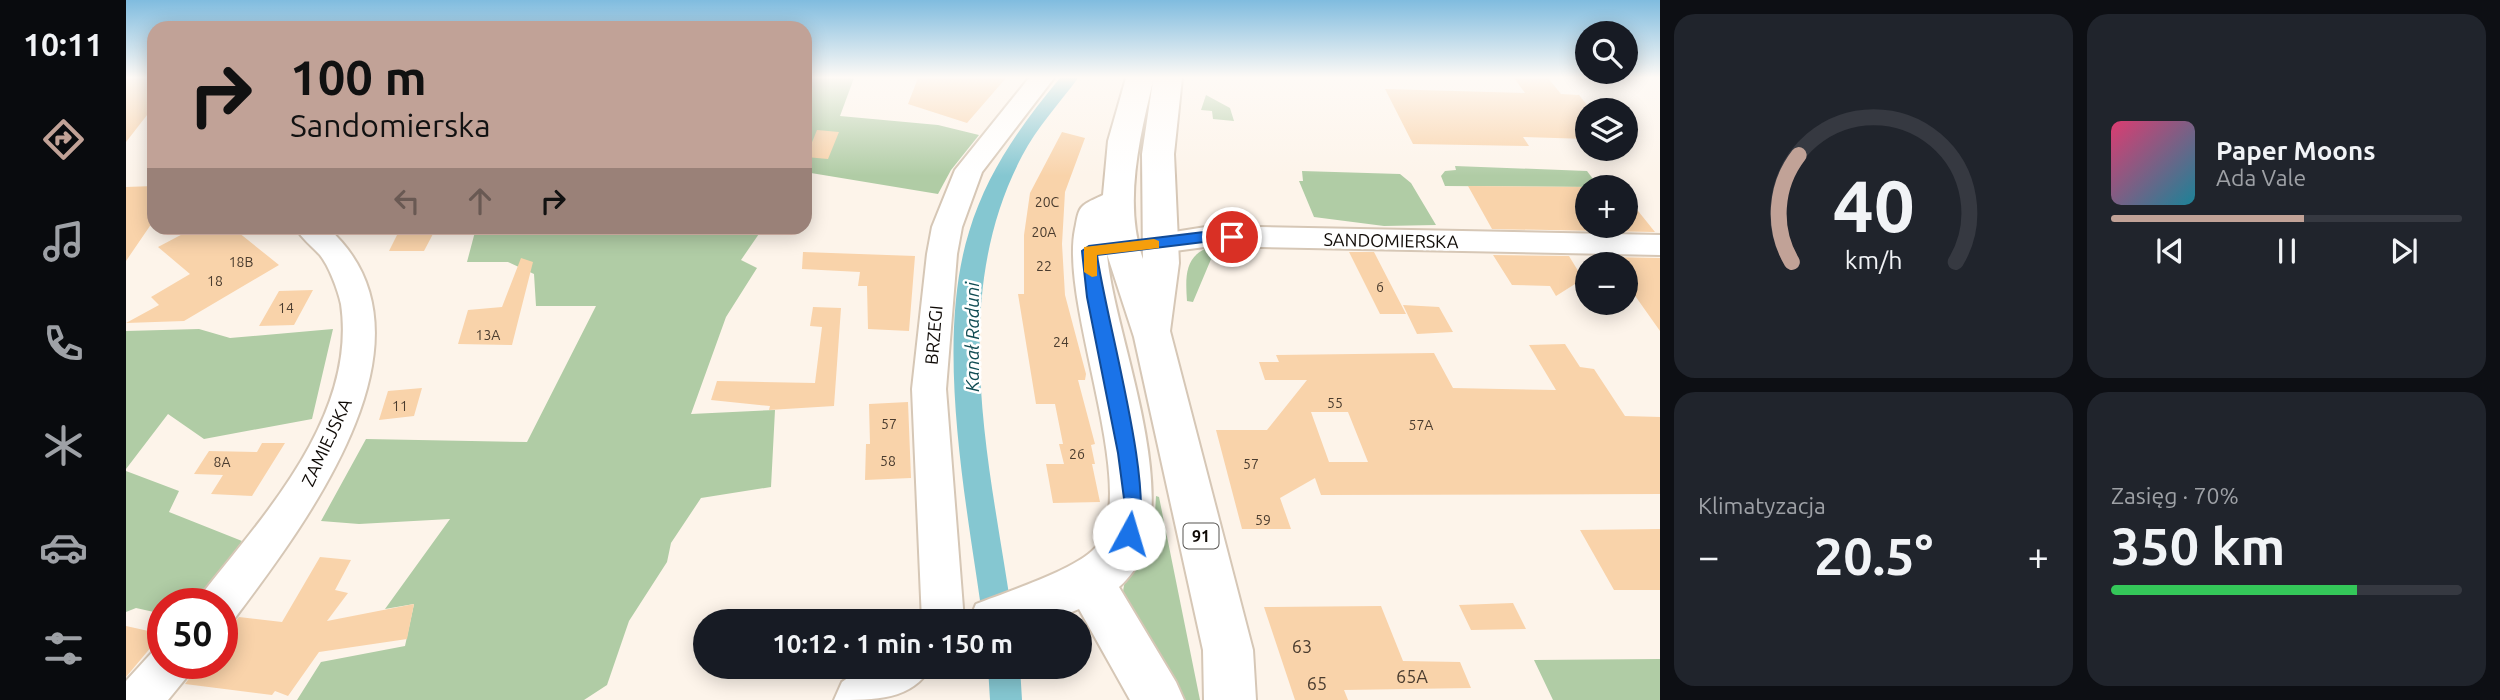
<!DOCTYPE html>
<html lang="pl">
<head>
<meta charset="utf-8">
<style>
	body { margin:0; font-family:Ubuntu,sans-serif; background:#20242c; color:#f1f3f6; height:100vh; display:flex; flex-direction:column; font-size:26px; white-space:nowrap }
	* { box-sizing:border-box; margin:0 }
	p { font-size:23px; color:#9ea1a6 }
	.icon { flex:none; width:38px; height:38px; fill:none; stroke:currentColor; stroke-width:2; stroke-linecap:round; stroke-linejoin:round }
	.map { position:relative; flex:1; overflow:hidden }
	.details { display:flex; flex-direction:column; gap:14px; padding:14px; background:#0d0f14; width:840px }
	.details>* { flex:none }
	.guide { position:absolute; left:21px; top:21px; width:665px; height:214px; border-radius:21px; box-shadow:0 4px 18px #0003; background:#c1a297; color:#111; overflow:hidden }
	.buttons { position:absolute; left:1449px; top:21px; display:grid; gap:14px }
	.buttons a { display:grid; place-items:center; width:63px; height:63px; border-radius:50%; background:#171b24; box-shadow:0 4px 18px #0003; font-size:35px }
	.speed { position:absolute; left:21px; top:588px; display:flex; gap:14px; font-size:35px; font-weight:700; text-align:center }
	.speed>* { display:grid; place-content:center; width:91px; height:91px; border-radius:50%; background:#171b24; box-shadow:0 4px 18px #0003; line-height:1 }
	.speed .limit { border:10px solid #d22; background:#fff; color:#111 }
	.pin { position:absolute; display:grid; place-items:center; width:60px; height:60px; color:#fff; margin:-30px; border:4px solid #fff; border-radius:50%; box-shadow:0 2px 7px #0007 }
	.me { position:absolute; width:77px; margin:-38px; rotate:6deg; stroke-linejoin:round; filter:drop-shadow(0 0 5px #0008) }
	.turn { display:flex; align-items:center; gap:24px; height:147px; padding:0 28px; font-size:32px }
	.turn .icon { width:91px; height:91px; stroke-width:2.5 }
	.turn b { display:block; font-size:49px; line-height:60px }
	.lanes { display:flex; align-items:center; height:66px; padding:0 28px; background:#0003; justify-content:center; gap:35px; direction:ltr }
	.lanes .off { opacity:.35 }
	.big { font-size:52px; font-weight:700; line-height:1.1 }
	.details .tile { flex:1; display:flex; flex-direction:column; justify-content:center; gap:10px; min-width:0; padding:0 24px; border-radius:21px; background:#20242c }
	.details .dial { align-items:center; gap:0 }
	.dial svg { height:182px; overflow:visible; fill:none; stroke:#363941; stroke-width:7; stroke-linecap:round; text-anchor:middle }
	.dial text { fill:#f1f3f6; stroke:none }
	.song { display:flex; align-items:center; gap:21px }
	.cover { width:84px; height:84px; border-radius:10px; background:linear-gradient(135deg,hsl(340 70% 55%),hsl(190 70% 35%)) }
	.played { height:7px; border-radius:4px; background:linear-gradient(90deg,#c1a297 55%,#363941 55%) }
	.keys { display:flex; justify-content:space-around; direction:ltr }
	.heat { display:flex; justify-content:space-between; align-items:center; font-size:38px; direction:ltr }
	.charge { height:10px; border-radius:5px; background:linear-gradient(90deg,#34c759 70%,#363941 0) }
	.details .tiles { flex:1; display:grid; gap:14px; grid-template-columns:repeat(2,1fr) }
	.trip { position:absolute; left:567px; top:609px; width:399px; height:70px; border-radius:35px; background:#171b24; box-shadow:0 4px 18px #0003; font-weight:700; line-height:70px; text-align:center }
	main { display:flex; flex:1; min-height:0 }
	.tab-bar { display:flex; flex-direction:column; width:126px; justify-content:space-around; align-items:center; background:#090b0e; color:#9ea1a6 }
	.tab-bar .icon { width:49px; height:49px }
	.tab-bar .current { color:#c1a297 }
	.tab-bar b { font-size:32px; color:#f1f3f6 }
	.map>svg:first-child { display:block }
</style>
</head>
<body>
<main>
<nav class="tab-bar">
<b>10:11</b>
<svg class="icon current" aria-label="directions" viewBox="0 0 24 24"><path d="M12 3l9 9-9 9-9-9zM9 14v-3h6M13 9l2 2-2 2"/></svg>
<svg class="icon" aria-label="music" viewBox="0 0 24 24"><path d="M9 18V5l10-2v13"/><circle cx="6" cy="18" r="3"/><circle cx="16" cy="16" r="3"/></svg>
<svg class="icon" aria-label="phone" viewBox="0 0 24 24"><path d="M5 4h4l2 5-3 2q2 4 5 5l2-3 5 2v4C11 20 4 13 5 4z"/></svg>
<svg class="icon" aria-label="climate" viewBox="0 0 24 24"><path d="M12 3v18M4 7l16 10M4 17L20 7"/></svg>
<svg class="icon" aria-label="car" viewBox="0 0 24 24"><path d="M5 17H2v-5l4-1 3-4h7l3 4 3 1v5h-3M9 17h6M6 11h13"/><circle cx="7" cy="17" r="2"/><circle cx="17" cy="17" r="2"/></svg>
<svg class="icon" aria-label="filters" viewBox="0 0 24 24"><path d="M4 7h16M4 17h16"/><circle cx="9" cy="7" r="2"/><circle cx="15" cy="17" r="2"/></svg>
</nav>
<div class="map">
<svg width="1534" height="700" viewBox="0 0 1534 700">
	<rect width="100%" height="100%" fill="#fdf4ea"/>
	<path fill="#b0cca5" d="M 679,78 L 728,78 L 714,116 L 812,125 L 853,135 L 825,170 L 812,194 L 679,172 Z
		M 1080,95 L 1104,108 L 1108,121 L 1087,119 L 1086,111 L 1075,110 Z
		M 1329,166 L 1461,171 L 1473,187 L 1319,186 L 1315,176 L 1319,171 L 1330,170 Z
		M 1176,171 L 1274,174 L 1285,183 L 1310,225 L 1258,226 L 1188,217 L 1173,181 L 1177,181 Z
		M 350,228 L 637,228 L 615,260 L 631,268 L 600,317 L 565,414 L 649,410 L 645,487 L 575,498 L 545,543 L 541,562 L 503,621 L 481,685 L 458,700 L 171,700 L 195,662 L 279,646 L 288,604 L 259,609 L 324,519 L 233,524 L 195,521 L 240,439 L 401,442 L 470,306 L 410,306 L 408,274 L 382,262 L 341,262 Z
		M 1091,245 L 1067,302 L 1061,301 C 1059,273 1059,252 1091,245 Z
		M 73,329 L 104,338 L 207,329 L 186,419 L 78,439 L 42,414 L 0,469 L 0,331 Z
		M 0,471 L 53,491 L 43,512 L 116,541 L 70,604 L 37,604 L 37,614 L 10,608 L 0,612 Z
		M 1030,496 L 1033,497 L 1074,700 L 1051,700 L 997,595 C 997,580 1006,560 1021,556 L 1028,531 Z
		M 1534,659 L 1534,700 L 1427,700 L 1408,660 Z"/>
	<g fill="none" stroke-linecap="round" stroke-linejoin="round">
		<path fill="#85c7d1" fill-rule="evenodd" d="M 934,78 L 952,78 C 933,104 911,127 896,156 C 820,301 865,467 887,621 L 857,621 C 841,505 808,345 843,232 C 861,172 895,125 934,78 Z
			M 862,667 L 894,667 L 896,700 L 864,700 Z"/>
	</g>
	<path fill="#f9d3aa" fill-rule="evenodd" d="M 0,78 L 28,78 L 25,110 L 0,142 Z
		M 792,78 L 880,78 L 841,123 L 782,104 Z
		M 1388,78 L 1422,78 L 1435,94 L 1453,95 L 1461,105 L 1461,139 L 1397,137 L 1403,146 L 1287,144 L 1259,89 L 1399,93 Z
		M 691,130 L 713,132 L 702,159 L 680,157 Z
		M 936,132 L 959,138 L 939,192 L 936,244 L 939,295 L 960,374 L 959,380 L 952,380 L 969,444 L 965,445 L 969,464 L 966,464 L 974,502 L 927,503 L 920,464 L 938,464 L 933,444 L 937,444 L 929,404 L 910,404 L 892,294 L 898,294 L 898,235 L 904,193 Z
		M 28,186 L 28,220 L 0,261 L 0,187 Z
		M 1342,186 L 1461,187 L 1461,226 L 1500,226 L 1500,196 L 1529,232 L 1366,229 Z
		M 68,228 L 107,228 L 153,265 L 58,321 L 0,323 L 33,305 L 25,297 L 64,274 L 32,247 Z
		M 273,231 L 308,232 L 298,251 L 263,251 Z
		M 677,252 L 789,256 L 783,331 L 742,329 L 741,286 L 732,286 L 734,272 L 676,269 Z
		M 1223,252 L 1248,252 L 1280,314 L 1254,314 Z
		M 1367,255 L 1443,256 L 1457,279 L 1430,296 L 1424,286 L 1386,285 Z
		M 1480,257 L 1534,258 L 1534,331 L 1500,283 L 1500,264 L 1486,264 Z
		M 395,258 L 407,262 L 386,345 L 332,344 L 342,310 L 376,307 Z
		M 187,290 L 168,325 L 133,326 L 153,291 Z
		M 1277,305 L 1313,307 L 1327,332 L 1291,334 Z
		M 687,307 L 715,308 L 708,406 L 643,410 L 644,406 L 585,400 L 591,381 L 689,383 L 696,327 L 684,326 Z
		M 1439,344 L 1454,367 L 1468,369 L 1499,416 L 1534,417 L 1534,494 L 1195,495 L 1189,478 L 1154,498 L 1165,529 L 1116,529 L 1090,430 L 1141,430 L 1181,380 L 1139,380 L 1133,362 L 1153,362 L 1150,355 L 1308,353 L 1327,388 L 1430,390 L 1403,345 ZM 1185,412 L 1222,412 L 1242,462 L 1203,462 Z
		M 296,388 L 288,416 L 253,420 L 262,391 Z
		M 782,402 L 785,478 L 739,480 L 740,444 L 744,444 L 743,404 Z
		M 136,443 L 159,443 L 126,496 L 85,494 L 97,475 L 68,474 L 83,451 L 131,452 Z
		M 1534,529 L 1534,590 L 1488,590 L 1454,530 Z
		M 194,557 L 225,560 L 209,590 L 222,593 L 201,621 L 288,604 L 281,639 L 193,652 L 162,696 L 149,691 L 146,695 L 59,684 L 74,663 L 96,663 L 96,635 L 113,617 L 156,622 Z
		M 1387,603 L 1400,629 L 1345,630 L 1333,605 Z
		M 1255,606 L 1277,661 L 1334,662 L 1345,688 L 1218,690 L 1222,700 L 1169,700 L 1138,607 Z
		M 0,626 L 36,634 L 0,677 Z"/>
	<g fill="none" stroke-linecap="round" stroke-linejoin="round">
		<g stroke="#d6c7b6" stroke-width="4">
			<path id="minor" d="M 903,78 L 928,78 L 856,172 L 836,227 L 831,254 L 820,389 L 838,621 L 796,621 L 786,389 L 801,254 L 806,227 L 829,170 Z
				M 1086,226 L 1534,235 L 1534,255 L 1086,246 L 1034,253 L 1023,250 L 1019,243 L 1023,236 Z
				M 170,228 L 202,228 C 323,336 180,523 109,618 L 96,623 L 96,604 L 73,604 L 79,590 C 142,511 231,413 215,304 C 212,290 203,266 194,255 C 186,246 175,238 170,228 Z
				M 37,645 L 37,663 L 67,663 L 60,678 L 42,700 L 0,700 L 0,681 L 30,648 Z"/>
		</g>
		<g stroke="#d6c7b6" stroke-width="4">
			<path id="major" d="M 1000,78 L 1056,78 L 1048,154 L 1053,263 L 1044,331 L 1127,650 L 1130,700 L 1078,700 L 1077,650 L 1008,337 L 981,254 C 988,341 1070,522 993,587 L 1050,682 L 1058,700 L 1004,700 L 953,609 L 924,621 L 843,621 L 850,604 C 880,592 949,570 969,548 C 1017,494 933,307 949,229 C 951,221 951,210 958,205 C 963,201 971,198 977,195 L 982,141 ZM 1027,81 L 1016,154 L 1017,259 C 997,204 1014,136 1027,81 Z
				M 737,667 L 805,667 C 786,700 750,700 708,700 L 716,682 Z"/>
		</g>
		<use href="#minor" fill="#fff" fill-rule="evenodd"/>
		<use href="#major" fill="#fff" fill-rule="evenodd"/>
	</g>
	<linearGradient id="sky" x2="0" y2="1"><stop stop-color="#80bcdf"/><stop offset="0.44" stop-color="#fefaf6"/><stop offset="1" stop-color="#fefaf6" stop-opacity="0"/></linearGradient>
	<rect width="1534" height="176" fill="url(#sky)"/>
	<path fill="#1a73e8" stroke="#114b97" stroke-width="2" d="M 1086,231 L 1106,232 L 1113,237 L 1106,241 L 1086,241 L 971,255 C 979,316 1031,494 1010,540 L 1003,543 L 997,540 L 994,534 L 999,506 L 992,453 L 961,297 L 956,251 L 963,246 Z"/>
	<path fill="#f59e0b" d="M 1028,239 L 1033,241 L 1033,248 L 971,255 L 971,276 L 966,277 L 958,272 L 958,247 Z"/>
	<g text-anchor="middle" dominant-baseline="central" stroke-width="5" stroke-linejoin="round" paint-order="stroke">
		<g font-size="14" fill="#4a3c2f">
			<text x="921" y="202">20C</text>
			<text x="918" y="232">20A</text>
			<text x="115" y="262">18B</text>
			<text x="918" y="266">22</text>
			<text x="89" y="281">18</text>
			<text x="1254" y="287">6</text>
			<text x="160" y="308">14</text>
			<text x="362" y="335">13A</text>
			<text x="935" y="342">24</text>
			<text x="1209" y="403">55</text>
			<text x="274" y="406">11</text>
			<text x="763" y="424">57</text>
			<text x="1295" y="425">57A</text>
			<text x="951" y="454">26</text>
			<text x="762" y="461">58</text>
			<text x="96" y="462">8A</text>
			<text x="1125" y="464">57</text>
			<text x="1137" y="520">59</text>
		</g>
		<rect fill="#fff" stroke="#575451" stroke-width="2" x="1057.5" y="523.5" width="35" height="25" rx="5"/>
		<g font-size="16" font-weight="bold" fill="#0f0a06">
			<text x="1075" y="536">91</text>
		</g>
		<g font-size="18" fill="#0f0a06" stroke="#fff">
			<text transform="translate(1265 240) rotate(1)">SANDOMIERSKA</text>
			<text transform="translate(807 335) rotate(-85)">BRZEGI</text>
			<text transform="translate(200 442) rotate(-65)">ZAMIEJSKA</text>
		</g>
		<g font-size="18" fill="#4a3c2f">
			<text x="1176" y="646">63</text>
			<text x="1286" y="676">65A</text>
			<text x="1191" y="683">65</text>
		</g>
		<g font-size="19" font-style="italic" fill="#104c53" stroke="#fff">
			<text transform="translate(846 337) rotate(-90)">Kanał Raduni</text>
		</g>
	</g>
</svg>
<div class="buttons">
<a><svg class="icon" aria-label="search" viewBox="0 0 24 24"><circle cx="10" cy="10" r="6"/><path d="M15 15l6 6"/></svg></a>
<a><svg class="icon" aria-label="layers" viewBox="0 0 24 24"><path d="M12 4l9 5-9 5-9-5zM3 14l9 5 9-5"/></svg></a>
<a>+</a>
<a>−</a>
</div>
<div class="speed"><div class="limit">50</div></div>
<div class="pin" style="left:1106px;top:237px;background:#d93025"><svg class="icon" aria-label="arrive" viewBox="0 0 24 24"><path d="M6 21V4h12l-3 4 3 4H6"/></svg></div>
<svg class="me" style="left:1003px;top:534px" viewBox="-20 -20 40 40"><circle r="19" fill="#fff"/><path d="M0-13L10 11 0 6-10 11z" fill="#1a73e8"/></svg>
<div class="trip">10:12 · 1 min · 150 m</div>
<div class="guide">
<div class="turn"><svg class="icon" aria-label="right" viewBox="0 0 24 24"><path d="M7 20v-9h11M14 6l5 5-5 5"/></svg><div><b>100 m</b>Sandomierska</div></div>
<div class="lanes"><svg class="icon off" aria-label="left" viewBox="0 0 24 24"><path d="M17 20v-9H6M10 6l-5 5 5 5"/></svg><svg class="icon off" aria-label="ahead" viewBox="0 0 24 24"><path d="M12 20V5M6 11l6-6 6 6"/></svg><svg class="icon" aria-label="right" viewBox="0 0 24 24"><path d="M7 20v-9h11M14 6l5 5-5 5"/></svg></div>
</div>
</div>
<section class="details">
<div class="tiles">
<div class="tile dial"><svg viewBox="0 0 100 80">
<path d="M14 69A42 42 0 1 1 86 69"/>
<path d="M14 69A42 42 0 0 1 17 22" stroke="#c1a297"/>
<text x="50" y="56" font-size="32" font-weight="700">40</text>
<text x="50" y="72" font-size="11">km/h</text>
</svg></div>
<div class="tile">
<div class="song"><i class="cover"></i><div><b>Paper Moons</b><p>Ada Vale</p></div></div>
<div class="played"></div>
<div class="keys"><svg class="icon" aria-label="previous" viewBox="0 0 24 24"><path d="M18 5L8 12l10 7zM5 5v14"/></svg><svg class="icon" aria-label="pause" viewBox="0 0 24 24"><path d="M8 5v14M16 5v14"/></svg><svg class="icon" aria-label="next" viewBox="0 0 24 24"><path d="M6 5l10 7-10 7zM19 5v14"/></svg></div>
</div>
<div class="tile"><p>Klimatyzacja</p>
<div class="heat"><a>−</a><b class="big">20.5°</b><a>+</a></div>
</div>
<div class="tile"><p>Zasięg · 70%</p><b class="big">350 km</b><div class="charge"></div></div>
</div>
</section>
</main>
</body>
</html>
